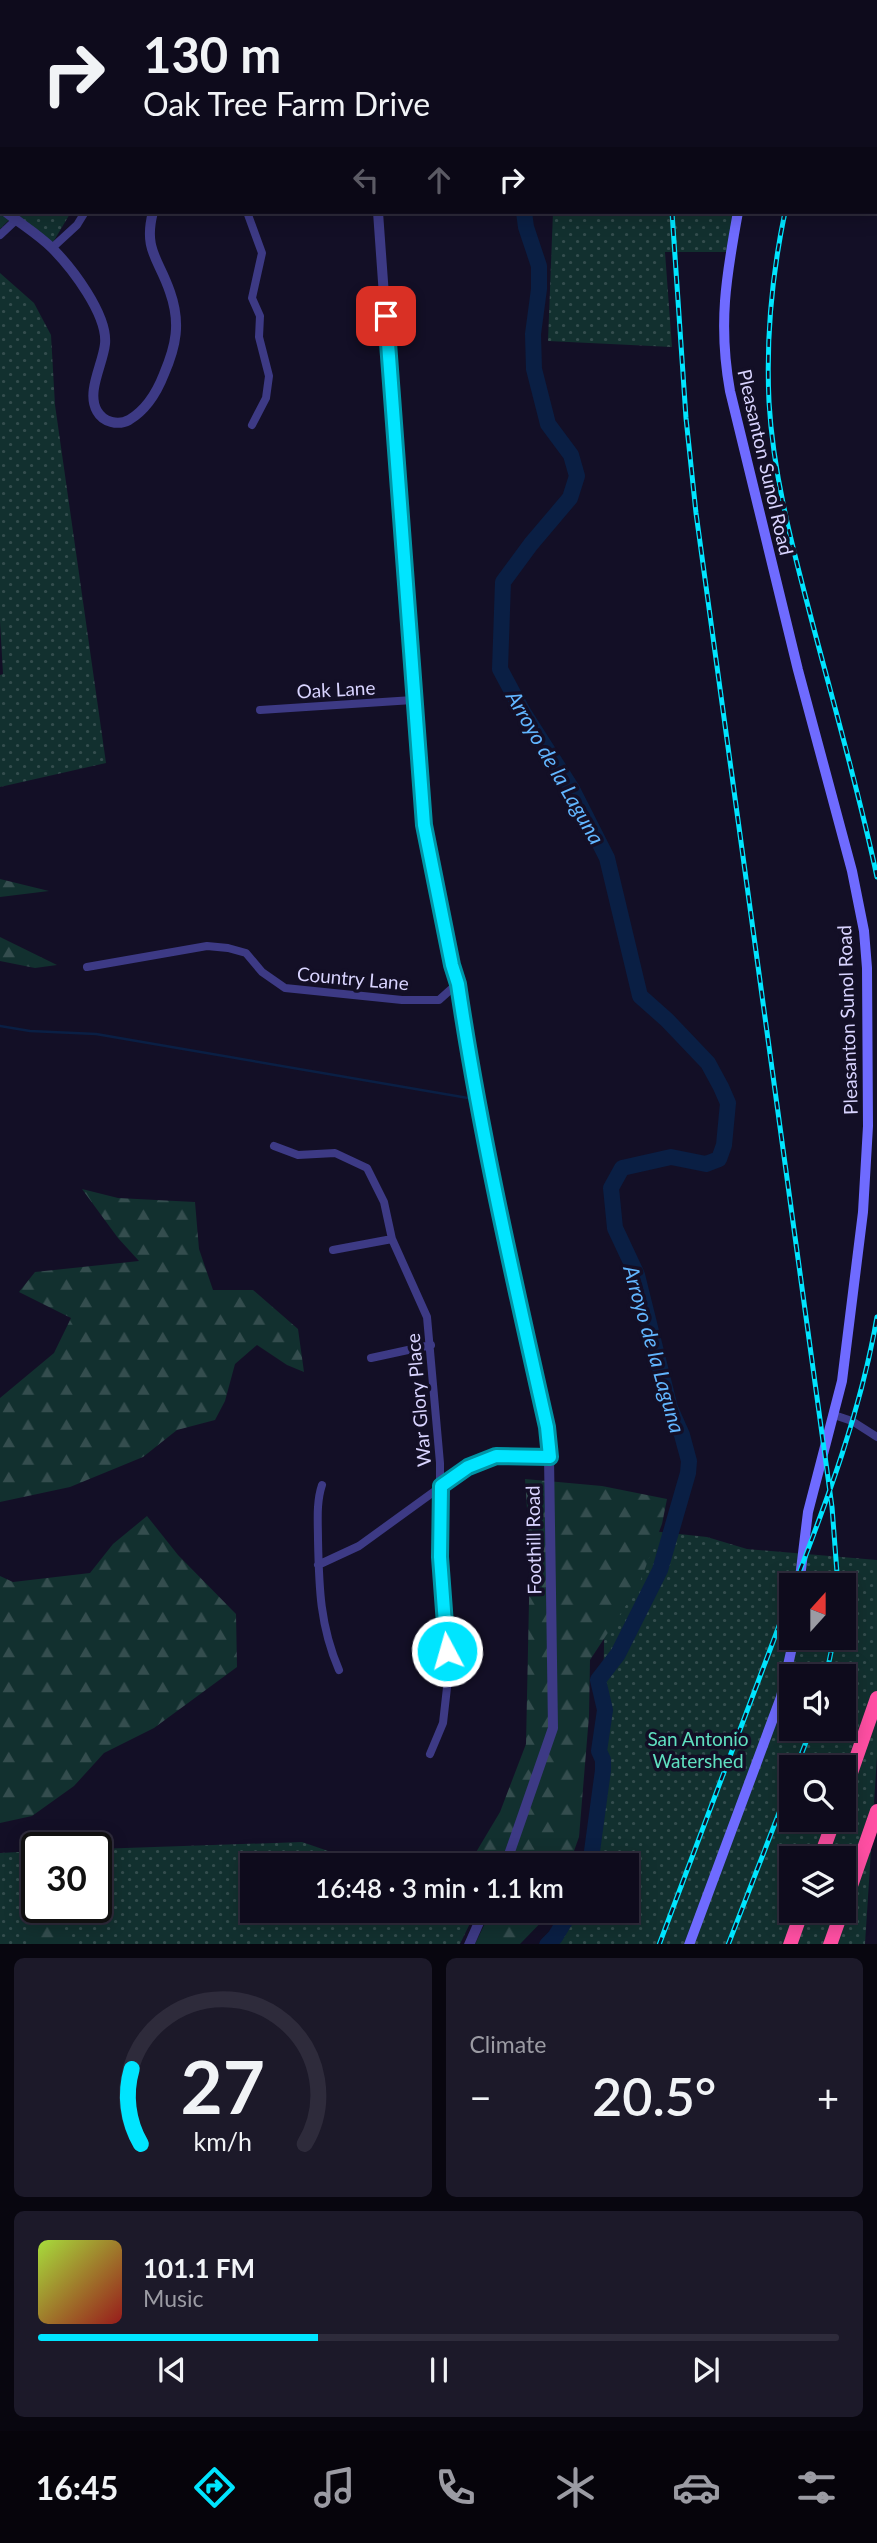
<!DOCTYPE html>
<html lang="en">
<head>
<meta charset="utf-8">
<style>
	body { margin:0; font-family:Lato,sans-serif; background:#1c1929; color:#f1f3f6; height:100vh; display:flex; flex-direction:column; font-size:26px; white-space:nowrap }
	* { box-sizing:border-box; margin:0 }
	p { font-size:23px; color:#9b9ba3 }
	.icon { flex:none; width:38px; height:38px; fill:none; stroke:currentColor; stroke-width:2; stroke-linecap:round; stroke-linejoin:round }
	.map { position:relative; height:1944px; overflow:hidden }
	.sheet { display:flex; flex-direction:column; gap:14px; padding:14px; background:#08060f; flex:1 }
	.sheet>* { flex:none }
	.hud { position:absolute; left:0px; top:0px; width:878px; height:214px; box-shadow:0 4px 18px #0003,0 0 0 2px #2e2b3b; background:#0e0b1c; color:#f1f3f6; overflow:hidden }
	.needle { width:46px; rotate:21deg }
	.tools { position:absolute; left:779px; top:1573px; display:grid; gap:14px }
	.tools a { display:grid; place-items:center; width:77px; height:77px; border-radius:0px; background:#0e0b1c; box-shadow:0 4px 18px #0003,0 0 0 2px #2e2b3b; font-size:35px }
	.speed { position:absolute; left:21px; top:1832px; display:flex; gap:14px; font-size:35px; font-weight:700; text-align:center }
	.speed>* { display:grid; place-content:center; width:91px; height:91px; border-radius:50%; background:#0e0b1c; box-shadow:0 4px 18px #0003,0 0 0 2px #2e2b3b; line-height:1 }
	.speed .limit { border:4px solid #111; border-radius:10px; background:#fff; color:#111 }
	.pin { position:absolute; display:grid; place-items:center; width:60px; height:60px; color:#fff; margin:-30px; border-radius:14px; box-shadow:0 4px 10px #0006 }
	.me { position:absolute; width:77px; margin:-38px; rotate:354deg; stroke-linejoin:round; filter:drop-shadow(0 0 5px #0008) }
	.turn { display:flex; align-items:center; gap:24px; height:147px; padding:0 28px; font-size:32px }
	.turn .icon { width:91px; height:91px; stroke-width:2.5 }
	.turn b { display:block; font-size:49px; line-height:60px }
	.lanes { display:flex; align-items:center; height:66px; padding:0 28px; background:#0003; justify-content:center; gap:35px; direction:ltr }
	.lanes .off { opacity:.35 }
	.big { font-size:52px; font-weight:600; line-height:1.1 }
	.sheet .widget { flex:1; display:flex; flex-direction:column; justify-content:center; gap:10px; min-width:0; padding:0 24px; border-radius:10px; background:#1c1929 }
	.sheet .dial { align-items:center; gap:0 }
	.dial svg { height:182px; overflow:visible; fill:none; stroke:#2e2b3b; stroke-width:7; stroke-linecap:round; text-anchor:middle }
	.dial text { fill:#f1f3f6; stroke:none }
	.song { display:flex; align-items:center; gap:21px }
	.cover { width:84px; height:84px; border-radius:10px; background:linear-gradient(135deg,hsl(80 70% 55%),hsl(0 70% 35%)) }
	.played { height:7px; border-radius:4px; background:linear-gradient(90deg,#00e5ff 35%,#2e2b3b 35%) }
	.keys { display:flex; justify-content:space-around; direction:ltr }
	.heat { display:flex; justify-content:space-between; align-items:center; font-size:38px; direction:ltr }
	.sheet .tiles { flex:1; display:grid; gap:14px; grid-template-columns:1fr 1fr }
	.widget:last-child { grid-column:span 2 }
	.trip { position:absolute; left:240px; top:1853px; width:399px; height:70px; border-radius:0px; background:#0e0b1c; box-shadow:0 4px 18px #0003,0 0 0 2px #2e2b3b; font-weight:600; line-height:70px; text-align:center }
	.menu { display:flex; height:112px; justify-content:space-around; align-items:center; background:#06040b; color:#9b9ba3 }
	.menu .icon { width:49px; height:49px }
	.menu .active { color:#00e5ff }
	.menu b { font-size:32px; color:#f1f3f6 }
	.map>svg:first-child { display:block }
</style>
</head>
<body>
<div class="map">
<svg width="877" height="1945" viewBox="0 0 877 1945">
	<defs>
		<pattern id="grass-dots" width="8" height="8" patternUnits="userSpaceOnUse" patternTransform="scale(1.75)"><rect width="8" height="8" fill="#12302f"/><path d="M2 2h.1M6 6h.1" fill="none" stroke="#344d4e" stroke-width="1.8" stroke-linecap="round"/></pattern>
		<pattern id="forest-firs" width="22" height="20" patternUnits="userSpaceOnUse" patternTransform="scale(1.75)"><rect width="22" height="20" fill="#12302f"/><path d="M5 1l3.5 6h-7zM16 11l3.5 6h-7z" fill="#344d4e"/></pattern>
	</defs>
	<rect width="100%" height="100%" fill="#130f26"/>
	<path fill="url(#grass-dots)" fill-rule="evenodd" d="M 0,0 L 33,2 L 2,2 L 2,212 L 71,212 L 52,244 L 16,213 L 0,229 Z
		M 522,0 L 781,0 L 781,2 Z
		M 553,212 L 741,212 L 734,252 L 665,252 L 672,347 L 548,341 Z
		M 0,273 L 34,303 L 51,335 L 55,405 L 106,763 L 0,787 L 0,675 L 3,674 L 0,621 Z
		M 606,1526 L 707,1537 L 747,1549 L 877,1560 L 877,1756 L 865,1944 L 556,1945 L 568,1911 L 626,1911 L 626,1866 L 586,1865 L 601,1824 ZM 791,1586 L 844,1586 L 844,1638 L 791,1638 ZM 791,1676 L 844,1676 L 844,1729 L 791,1729 ZM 791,1768 L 844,1768 L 844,1820 L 791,1820 ZM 791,1858 L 844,1858 L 844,1911 L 791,1911 Z
		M 302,1842 L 369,1865 L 252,1866 L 252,1911 L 476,1911 L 460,1944 L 0,1944 L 0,1853 L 37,1851 L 37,1908 L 96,1908 L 96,1849 Z"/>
	<path fill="url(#forest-firs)" d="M 0,879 L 49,891 L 0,897 Z
		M 0,937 L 57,965 L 35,968 L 0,961 Z
		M 82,1189 L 118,1198 L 195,1202 L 199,1249 L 213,1290 L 253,1290 L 298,1329 L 304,1372 L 287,1365 L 257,1345 L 235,1364 L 225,1401 L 215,1420 L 177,1430 L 143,1457 L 70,1487 L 0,1502 L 0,1398 L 54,1353 L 71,1318 L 19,1292 L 35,1272 L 139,1261 L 118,1238 Z
		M 525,1479 L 602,1486 L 667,1499 L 662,1524 L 638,1587 L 590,1660 L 589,1716 L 579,1837 L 569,1865 L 471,1866 L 469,1864 L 500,1812 L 526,1744 L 530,1554 Z
		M 147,1516 L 178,1555 L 236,1614 L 237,1667 L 154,1728 L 104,1753 L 74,1786 L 32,1816 L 0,1823 L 0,1576 L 13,1582 L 90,1573 L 113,1544 Z
		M 491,1911 L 552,1911 L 520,1944 L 475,1944 Z
		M 42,1913 L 73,1944 L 28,1944 L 25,1939 Z"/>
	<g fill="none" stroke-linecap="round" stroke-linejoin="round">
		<path stroke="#0a1f44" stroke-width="2.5" d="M 0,1026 L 30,1031 L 96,1034 L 468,1098"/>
		<path stroke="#0a1f44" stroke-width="16" d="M 508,0 L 508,2
			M 524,212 L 526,227 L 539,266 L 539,289 L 533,334 L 534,369 L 548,424 L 571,455 L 577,476 L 570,498 L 531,544 L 503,582 L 500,669 L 523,712 L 572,789 L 607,858 L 640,996 L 667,1020 L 708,1063 L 721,1087 L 728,1103 L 724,1145 L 719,1159 L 706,1164 L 671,1157 L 622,1168 L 611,1188 L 615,1228 L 637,1275 L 670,1408 L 682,1435 L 689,1461 L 688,1473 L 660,1570 L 618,1654 L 598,1680 L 605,1710 L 599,1751 L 603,1760 L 603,1770 L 590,1866
			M 547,1945 L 555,1937 L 571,1911"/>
		<path stroke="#3d3a85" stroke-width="8" d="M 38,0 L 38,2
			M 837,0 L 843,2
			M 247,212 L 262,253 L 252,298 L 260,316 L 259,337 L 269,376 L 266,398 L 252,425
			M 0,235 L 16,220
			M 52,248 L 77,225 L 85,212
			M 260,710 L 413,700
			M 87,967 L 207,946 L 228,948 L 246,953 L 262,972 L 285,988 L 402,1000 L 439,1000 L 458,983
			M 274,1146 L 298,1155 L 335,1153 L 367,1168 L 384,1202 L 392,1239 L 427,1317 L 440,1463 L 440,1557 L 449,1670 L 443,1723 L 430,1754
			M 333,1250 L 392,1239
			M 371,1358 L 431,1345
			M 834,1415 L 852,1421 L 877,1437
			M 322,1485 C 316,1503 318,1522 318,1540 C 319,1588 320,1626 339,1670
			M 318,1565 L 359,1546 L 468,1467 L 496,1456 L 549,1457"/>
		<path stroke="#3d3a85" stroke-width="10" d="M 165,0 L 165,2
			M 217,0 L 220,2
			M 363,0 L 363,2
			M 249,2 L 255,0
			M 6,212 C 21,224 39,235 52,248 C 72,268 108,315 105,344 C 103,364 86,392 97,411 C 103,422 118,426 129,420 C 146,410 157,392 164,374 C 176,346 181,323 170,292 C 159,259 143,250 153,212
			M 378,212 L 413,700 L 424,825 L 452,966 L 458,983 L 471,1067 L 498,1213 L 547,1427 L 549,1457 L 553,1728 L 505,1866
			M 469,1945 L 484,1911"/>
		<path stroke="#6f6bff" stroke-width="10" d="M 778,2 L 778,0
			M 738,212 C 726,277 718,325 730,391 L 798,670 L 852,871 L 864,931 L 867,968 L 868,1126 L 863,1212 L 842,1381 L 808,1512 L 799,1586
			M 689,1945 L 781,1697 L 794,1638"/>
		<path stroke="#ff4fa3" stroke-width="14" d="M 844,1793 L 877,1698
			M 820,1858 L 834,1820
			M 844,1906 L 877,1811
			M 790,1945 L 802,1911
			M 830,1945 L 842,1911"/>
		<g stroke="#00e5ff" stroke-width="5">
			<path id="rail" d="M 658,0 L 658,2
				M 672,212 L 686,418 L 696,513 L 832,1507 L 838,1586
				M 785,212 C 772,274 766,338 769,402 C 773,472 791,542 809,610 C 832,699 858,787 877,877
				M 794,1586 C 828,1498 861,1410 877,1317
				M 826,1676 L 834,1638
				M 796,1768 L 811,1729
				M 659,1945 L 791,1594
				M 728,1945 L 791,1782"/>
		</g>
		<use href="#rail" stroke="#130f26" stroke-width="2.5" stroke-dasharray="8" stroke-linecap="butt"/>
	</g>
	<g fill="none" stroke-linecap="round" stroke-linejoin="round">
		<g stroke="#0095a6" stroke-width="18">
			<path id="route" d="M 386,316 L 424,825 L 452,965 L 458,984 C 480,1133 514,1280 547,1427 L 550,1457 L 496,1456 L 468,1467 L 441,1486 L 440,1557 L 447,1651"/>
		</g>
		<use href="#route" stroke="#00e5ff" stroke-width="12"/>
	</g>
	<g text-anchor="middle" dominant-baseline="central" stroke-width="7" stroke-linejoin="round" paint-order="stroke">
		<g font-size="19" fill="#d9d4ff" stroke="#130f26">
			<text transform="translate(766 462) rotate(77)">Pleasanton Sunol Road</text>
			<text transform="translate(336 689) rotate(-3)">Oak Lane</text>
			<text transform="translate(353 978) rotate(5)">Country Lane</text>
			<text transform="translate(847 1020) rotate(-92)">Pleasanton Sunol Road</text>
			<text transform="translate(418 1400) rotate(-95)">War Glory Place</text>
			<text transform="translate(533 1540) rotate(-91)">Foothill Road</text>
		</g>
		<g font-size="19" fill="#5fe0c0" stroke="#130f26">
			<text x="698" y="1738">San Antonio<tspan x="698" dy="22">Watershed</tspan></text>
		</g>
		<g font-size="21" font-style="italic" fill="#62b6ff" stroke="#130f26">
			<text transform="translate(556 767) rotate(60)">Arroyo de la Laguna</text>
			<text transform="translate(655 1349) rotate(74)">Arroyo de la Laguna</text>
		</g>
	</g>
</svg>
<div class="tools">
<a><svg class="needle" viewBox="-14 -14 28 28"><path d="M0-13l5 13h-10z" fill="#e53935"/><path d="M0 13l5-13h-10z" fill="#9b9ba3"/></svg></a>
<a><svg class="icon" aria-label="sound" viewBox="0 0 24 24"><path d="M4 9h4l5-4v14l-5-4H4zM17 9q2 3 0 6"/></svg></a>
<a><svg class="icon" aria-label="search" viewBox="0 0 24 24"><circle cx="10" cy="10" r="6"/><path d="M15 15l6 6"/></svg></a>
<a><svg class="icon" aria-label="layers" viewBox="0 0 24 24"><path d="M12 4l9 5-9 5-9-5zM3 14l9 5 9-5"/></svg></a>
</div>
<div class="speed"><div class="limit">30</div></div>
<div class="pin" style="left:386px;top:316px;background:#d93025"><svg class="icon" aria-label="arrive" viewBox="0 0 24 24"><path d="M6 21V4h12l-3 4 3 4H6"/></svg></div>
<svg class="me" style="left:447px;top:1651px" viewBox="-20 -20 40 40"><circle r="17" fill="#00e5ff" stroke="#fff" stroke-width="3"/><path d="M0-11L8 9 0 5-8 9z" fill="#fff"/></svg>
<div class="trip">16:48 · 3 min · 1.1 km</div>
<div class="hud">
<div class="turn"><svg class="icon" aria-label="right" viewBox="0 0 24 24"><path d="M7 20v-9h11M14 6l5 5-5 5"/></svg><div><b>130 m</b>Oak Tree Farm Drive</div></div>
<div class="lanes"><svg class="icon off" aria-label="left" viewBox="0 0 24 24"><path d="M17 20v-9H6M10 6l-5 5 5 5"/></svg><svg class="icon off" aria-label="ahead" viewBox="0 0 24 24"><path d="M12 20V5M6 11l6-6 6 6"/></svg><svg class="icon" aria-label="right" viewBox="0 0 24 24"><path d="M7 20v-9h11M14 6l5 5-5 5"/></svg></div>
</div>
</div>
<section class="sheet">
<div class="tiles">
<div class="widget dial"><svg viewBox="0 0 100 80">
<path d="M14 69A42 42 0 1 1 86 69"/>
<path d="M14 69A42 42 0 0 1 10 36" stroke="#00e5ff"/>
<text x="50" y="56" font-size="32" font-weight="700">27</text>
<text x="50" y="72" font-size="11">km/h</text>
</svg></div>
<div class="widget"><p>Climate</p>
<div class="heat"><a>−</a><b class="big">20.5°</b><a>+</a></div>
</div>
<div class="widget">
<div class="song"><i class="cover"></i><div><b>101.1 FM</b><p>Music</p></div></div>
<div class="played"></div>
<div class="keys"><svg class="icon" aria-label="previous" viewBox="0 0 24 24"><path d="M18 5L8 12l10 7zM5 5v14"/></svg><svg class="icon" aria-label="pause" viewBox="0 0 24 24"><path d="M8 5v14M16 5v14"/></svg><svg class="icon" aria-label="next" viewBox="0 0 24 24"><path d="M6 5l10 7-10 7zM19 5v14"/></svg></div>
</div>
</div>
</section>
<nav class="menu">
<b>16:45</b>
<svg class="icon active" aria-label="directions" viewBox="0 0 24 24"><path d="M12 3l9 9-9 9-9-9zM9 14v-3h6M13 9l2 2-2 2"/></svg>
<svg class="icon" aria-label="music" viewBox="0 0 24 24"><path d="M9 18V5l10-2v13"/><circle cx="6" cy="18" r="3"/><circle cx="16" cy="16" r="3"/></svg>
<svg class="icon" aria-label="phone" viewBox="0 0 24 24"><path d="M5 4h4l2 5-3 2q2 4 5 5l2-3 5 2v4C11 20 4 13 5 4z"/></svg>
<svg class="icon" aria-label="climate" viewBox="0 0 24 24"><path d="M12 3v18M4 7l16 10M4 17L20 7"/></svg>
<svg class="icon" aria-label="car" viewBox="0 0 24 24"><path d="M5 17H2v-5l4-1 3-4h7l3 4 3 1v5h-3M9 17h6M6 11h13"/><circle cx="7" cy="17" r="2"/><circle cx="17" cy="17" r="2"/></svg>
<svg class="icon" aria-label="filters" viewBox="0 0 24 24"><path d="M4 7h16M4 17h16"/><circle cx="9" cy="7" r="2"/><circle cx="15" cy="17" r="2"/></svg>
</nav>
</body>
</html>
